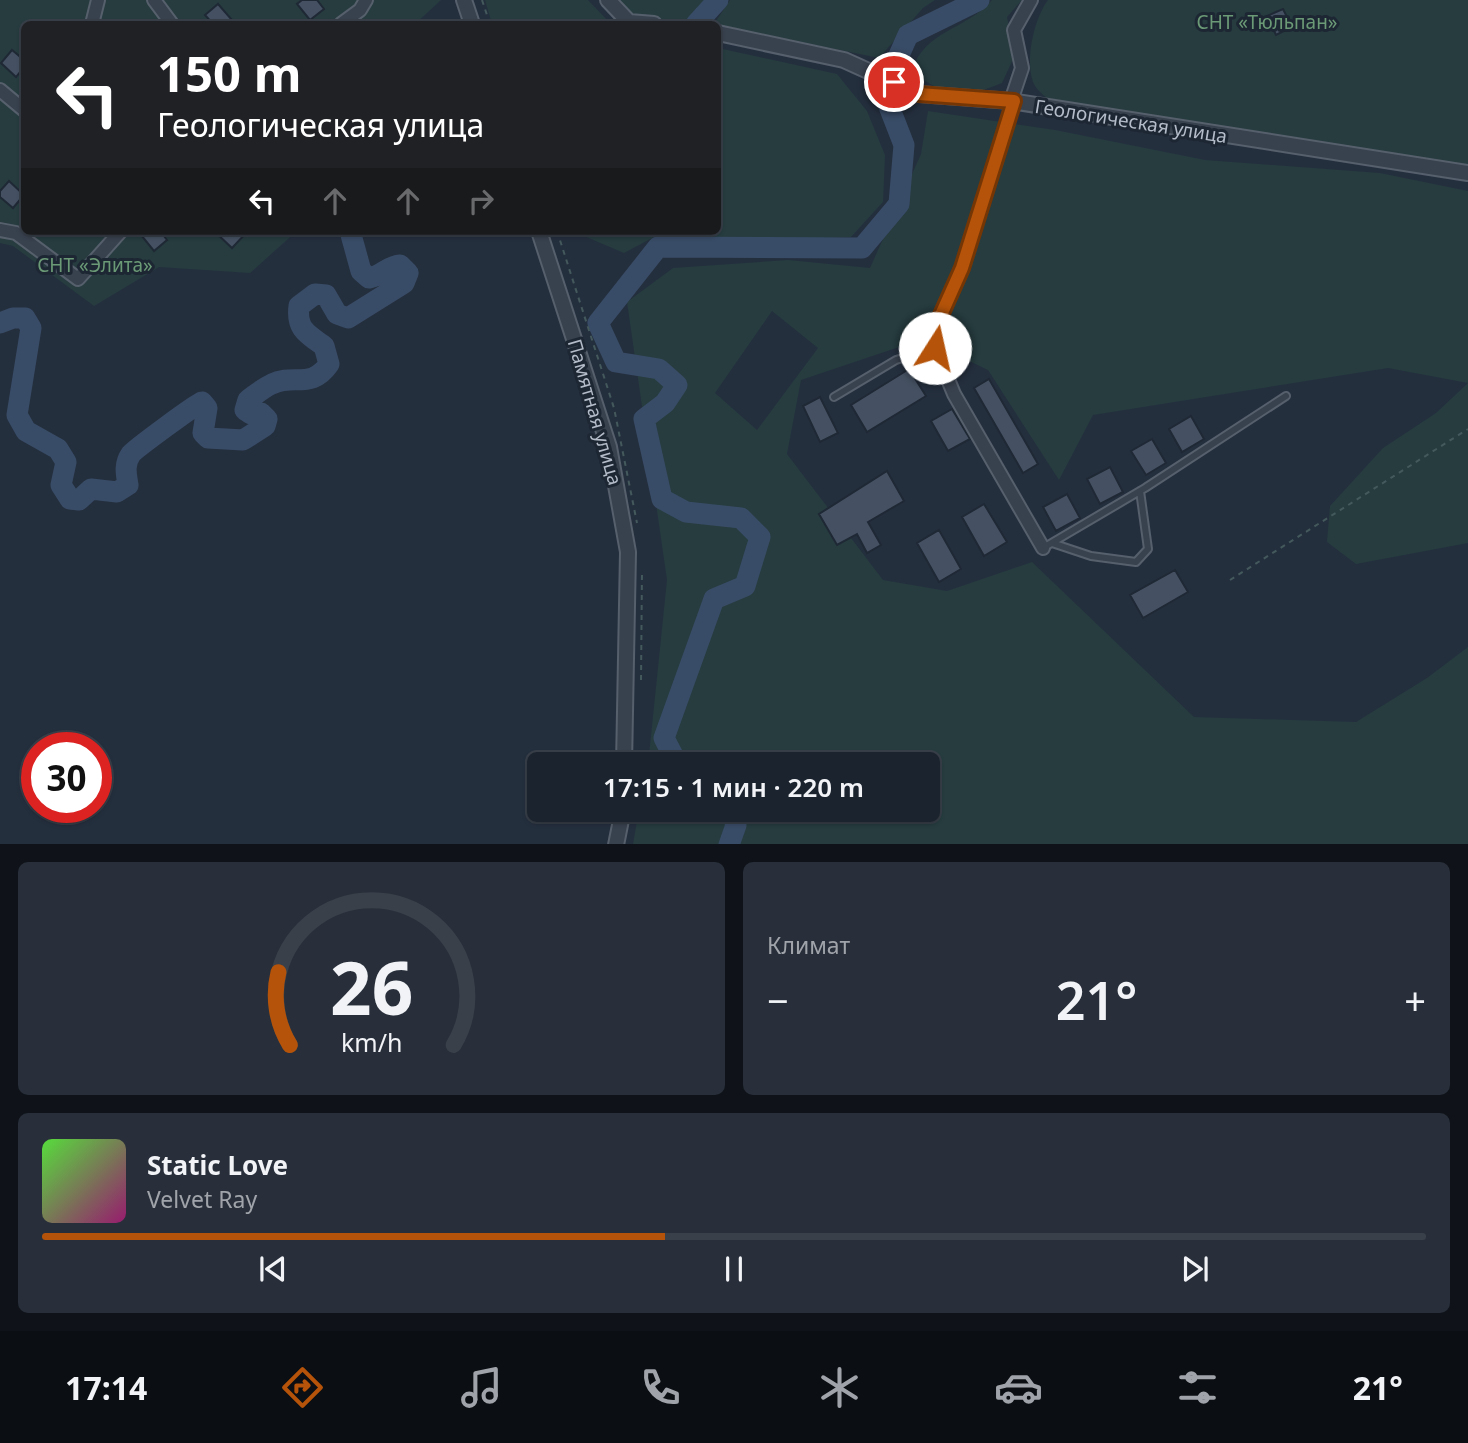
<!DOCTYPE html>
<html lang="ru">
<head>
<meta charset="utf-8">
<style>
	body { margin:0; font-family:"Noto Sans",sans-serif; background:#282f3a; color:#f1f3f6; height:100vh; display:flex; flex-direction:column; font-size:26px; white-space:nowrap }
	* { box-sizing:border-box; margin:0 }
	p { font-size:23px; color:#a0a4aa }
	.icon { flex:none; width:38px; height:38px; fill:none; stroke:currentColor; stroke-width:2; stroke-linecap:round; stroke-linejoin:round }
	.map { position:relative; height:844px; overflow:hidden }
	.details { display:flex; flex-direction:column; gap:18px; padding:18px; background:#0f1319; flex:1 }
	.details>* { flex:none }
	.hud { position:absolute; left:21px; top:21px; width:700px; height:214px; border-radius:10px; box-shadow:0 2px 5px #0004,0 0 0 2px #39404a; background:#202124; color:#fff; overflow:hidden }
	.speed { position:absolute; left:21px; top:732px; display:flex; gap:14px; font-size:35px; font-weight:700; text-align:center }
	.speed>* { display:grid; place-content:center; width:91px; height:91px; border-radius:50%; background:#1b232e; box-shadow:0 2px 5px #0004,0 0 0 2px #39404a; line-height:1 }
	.speed .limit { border:10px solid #d22; background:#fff; color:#111 }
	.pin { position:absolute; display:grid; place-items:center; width:60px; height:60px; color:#fff; margin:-30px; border:4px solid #fff; border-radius:50%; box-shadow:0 2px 7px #0007 }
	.me { position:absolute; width:77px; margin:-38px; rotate:10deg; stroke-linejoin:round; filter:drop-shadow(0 0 5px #0008) }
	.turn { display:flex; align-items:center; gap:24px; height:147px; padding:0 21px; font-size:32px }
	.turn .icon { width:91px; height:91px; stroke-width:2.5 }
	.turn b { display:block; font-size:49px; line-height:60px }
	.lanes { display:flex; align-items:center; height:66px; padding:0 21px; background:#0003; justify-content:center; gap:35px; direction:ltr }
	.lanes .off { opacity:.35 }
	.big { font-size:52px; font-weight:600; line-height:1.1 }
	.details .widget { flex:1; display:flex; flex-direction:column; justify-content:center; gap:10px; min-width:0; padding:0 24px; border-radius:10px; background:#282f3a }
	.details .dial { align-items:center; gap:0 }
	.dial svg { height:182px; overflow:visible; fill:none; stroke:#39404a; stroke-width:7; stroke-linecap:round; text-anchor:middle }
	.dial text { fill:#f1f3f6; stroke:none }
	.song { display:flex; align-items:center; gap:21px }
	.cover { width:84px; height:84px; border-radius:10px; background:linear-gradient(135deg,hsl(110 70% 55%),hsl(320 70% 35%)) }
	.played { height:7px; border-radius:4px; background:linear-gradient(90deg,#b45309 45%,#39404a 45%) }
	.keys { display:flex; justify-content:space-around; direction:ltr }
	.heat { display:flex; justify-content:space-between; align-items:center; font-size:38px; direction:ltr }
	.details .tiles { flex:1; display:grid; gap:18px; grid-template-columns:1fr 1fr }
	.widget:last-child { grid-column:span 2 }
	.trip { position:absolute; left:527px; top:752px; width:413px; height:70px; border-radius:10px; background:#1b232e; box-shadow:0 2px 5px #0004,0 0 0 2px #39404a; font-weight:600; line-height:70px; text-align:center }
	.menu { display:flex; height:112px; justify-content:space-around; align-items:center; background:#0b0e12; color:#a0a4aa }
	.menu .icon { width:49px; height:49px }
	.menu .on { color:#b45309 }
	.menu b { font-size:32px; color:#f1f3f6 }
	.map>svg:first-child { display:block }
</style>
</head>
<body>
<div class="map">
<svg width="1468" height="845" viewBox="0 0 1468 845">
	<rect width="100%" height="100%" fill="#242f3e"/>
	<path fill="#263c3f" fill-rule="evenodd" d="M 0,0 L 441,0 L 415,24 L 24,24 L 24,231 L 297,231 L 250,273 L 159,267 L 94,306 L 13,246 L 0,243 Z
		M 485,0 L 588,0 L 611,24 L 492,24 Z
		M 608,0 L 724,0 L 691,24 L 629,22 Z
		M 730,0 L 935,0 L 923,8 L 879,58 L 714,24 Z
		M 992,0 L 1022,0 L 1007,17 L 1015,55 L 1002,83 C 960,100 948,97 911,72 C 925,29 967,30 992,0 Z
		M 1048,0 L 1468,0 L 1468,165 L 1210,127 L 1048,99 C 1042,94 1036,89 1033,82 C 1025,59 1034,19 1048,0 Z
		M 718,48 L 837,74 L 867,111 L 885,155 L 883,202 L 851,237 L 765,240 L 656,236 L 624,253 L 572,231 L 718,231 Z
		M 928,111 L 1055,130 L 1205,160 L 1380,173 L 1468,191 L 1468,543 L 1356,564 L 1327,542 L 1330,506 L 1383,448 L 1436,413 L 1468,383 L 1388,368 L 1093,415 L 1059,480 L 988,370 L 923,339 L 801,380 L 787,454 L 883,580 L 947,591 L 1032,562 L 1194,717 L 1356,722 L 1427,678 L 1468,647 L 1468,844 L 633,844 L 639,810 L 928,810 L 928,765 L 648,765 L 667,580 L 627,302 L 673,268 L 788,260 L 870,268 L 921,154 ZM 772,311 L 818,348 L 757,430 L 715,393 Z"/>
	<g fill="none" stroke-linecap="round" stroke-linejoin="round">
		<path stroke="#394c67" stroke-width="21" d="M 696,24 L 718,0
			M 0,323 L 13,318 L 25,318 L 31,328 L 17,415 L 26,431 L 58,449 L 66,462 L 61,485 L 70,499 L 79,500 L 91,489 L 117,492 L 128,485 C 126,473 124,464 131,454 C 135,449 196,404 202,402 L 207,408 L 203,433 L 208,438 L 243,440 L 265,426 L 267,419 L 261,413 L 251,414 L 245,410 L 248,400 C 255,395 263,388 272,384 C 294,373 311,390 329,364 L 324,346 C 307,334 296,329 299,306 L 315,294 L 326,295 L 337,314 L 348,318 L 404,283 L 408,273 L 400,265 C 387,266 382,276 369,278 L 361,271 L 350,231
			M 678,765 L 664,738 L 714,599 L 745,586 L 760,537 L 741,518 L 686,512 L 662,499 L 644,419 L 665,403 L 677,385 L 659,369 L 616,362 L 598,323 L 658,247 L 862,248 L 899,204 L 904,145 L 883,91 L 908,35 L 979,0
			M 729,845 L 736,825 L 731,810"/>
	</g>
	<path fill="#455162" stroke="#1f2835" stroke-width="2" d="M 302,0 L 317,0 L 324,9 L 310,20 L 297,4 Z
		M 218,4 L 232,20 L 226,24 L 213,24 L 205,15 Z
		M 1283,9 L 1292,27 L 1276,35 L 1267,16 Z
		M 12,50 L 24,60 L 24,67 L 16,77 L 1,63 Z
		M 9,181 L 24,195 L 13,208 L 0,197 L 0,191 Z
		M 146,231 L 160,231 L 167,240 L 154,251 L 141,235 Z
		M 214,231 L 248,231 L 232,248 Z
		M 909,369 L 926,396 L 867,432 L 851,405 Z
		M 989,379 L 1038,464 L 1023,473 L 974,388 Z
		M 820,397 L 838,433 L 820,442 L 803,406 Z
		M 952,409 L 970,439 L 948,451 L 931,421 Z
		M 1191,416 L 1204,439 L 1182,452 L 1169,429 Z
		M 1152,439 L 1166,463 L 1146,475 L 1131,451 Z
		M 1110,467 L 1123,492 L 1100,504 L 1087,479 Z
		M 887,471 L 904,501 L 868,522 L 881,545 L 867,553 L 857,534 L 837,545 L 819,514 Z
		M 1067,494 L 1080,518 L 1056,531 L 1043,507 Z
		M 984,504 L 1007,542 L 984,556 L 962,517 Z
		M 939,530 L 961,569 L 939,582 L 917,543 Z
		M 1175,570 L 1188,592 L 1143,618 L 1130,595 Z"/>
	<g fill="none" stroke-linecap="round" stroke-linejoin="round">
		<g stroke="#565f6c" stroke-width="10">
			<path id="service" d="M 941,315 L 963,268 L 1014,102
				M 834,397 L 896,360 L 935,348
				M 1052,543 L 1091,556 L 1136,562 L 1148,549 L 1140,491
				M 1043,548 L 1145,488 L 1286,396"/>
		</g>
		<g stroke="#565f6c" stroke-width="16">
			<path id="minor" d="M 154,0 L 172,24
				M 92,24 L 98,0
				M 341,24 L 360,10 L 366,0
				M 0,90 L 24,110
				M 1011,101 L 1022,68 L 1014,30 L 1031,0
				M 0,230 L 16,233 L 78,279 L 121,231
				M 941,315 L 935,348 L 954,394 L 1043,548"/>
		</g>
		<g stroke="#565f6c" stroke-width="18">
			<path id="tertiary" d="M 464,0 L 472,24
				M 608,0 L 629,22 L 654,24
				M 718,33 L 844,60 L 919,94 L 1011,101 L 1468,173
				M 539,231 L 609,447 L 628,552 L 624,765
				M 616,845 L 623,810"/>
		</g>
		<path stroke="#44595c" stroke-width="2" stroke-dasharray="5 5" stroke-linecap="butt" d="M 482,0 L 490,24
			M 557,231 L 614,408 L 637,523
			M 1230,580 L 1468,429
			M 641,680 L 642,571"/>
		<use href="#service" stroke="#38414e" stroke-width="6"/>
		<use href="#minor" stroke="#38414e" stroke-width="12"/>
		<use href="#tertiary" stroke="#38414e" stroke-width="14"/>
	</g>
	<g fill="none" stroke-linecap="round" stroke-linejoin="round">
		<g stroke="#753606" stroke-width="18">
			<path id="route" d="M 894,82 L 919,94 L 1014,101 L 962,268 L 941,315 L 935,348"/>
		</g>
		<use href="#route" stroke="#b45309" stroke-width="12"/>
	</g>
	<g text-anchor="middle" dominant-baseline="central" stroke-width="6" stroke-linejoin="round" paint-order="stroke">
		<g font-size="19" fill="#6b9a76" stroke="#1d2633">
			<text x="1267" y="22">СНТ «Тюльпан»</text>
			<text x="95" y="265">СНТ «Элита»</text>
		</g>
		<g font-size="19" fill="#b4bcc9" stroke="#1d2633">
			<text transform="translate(1131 121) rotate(9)">Геологическая улица</text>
			<text transform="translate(595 412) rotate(74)">Памятная улица</text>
		</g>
	</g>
</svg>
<div class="speed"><div class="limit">30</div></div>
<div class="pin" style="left:894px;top:82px;background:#d93025"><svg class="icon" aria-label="arrive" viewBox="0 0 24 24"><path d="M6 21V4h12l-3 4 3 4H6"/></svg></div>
<svg class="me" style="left:935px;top:348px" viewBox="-20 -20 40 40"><circle r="19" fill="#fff"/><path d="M0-13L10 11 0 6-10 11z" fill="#b45309"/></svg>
<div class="trip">17:15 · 1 мин · 220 m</div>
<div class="hud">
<div class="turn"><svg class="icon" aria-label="left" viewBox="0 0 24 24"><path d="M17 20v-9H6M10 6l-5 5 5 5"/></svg><div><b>150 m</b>Геологическая улица</div></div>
<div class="lanes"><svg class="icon" aria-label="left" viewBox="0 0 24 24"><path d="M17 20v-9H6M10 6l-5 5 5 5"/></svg><svg class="icon off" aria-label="ahead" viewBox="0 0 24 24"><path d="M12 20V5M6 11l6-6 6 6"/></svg><svg class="icon off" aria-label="ahead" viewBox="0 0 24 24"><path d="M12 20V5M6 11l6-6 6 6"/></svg><svg class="icon off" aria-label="right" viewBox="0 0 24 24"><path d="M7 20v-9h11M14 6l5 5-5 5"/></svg></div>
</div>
</div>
<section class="details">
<div class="tiles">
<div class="widget dial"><svg viewBox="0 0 100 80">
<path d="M14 69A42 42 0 1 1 86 69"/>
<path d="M14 69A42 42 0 0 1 9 37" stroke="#b45309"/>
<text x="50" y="56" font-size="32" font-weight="700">26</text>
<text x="50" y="72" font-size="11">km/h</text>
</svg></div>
<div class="widget"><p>Климат</p>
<div class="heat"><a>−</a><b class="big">21°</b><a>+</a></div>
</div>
<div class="widget">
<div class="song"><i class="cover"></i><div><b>Static Love</b><p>Velvet Ray</p></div></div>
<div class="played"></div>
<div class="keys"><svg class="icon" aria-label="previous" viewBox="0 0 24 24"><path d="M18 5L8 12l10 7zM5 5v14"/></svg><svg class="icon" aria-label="pause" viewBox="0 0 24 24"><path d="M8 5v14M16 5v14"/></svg><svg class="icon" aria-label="next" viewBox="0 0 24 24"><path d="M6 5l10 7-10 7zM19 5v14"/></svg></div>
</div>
</div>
</section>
<nav class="menu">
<b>17:14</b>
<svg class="icon on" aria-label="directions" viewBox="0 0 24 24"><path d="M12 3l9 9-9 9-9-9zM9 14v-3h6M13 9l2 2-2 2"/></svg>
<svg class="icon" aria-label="music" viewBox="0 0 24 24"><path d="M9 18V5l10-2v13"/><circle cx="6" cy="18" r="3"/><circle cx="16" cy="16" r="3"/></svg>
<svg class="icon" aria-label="phone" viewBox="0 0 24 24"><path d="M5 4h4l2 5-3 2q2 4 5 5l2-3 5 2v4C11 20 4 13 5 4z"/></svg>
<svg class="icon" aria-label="climate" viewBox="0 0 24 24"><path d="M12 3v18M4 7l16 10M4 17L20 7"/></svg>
<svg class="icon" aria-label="car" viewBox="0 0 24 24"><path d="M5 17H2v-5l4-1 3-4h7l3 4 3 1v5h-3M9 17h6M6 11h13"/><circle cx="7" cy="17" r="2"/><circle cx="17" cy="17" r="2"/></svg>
<svg class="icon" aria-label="filters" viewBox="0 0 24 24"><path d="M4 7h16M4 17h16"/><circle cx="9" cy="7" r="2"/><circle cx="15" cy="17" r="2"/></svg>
<b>21°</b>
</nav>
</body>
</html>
